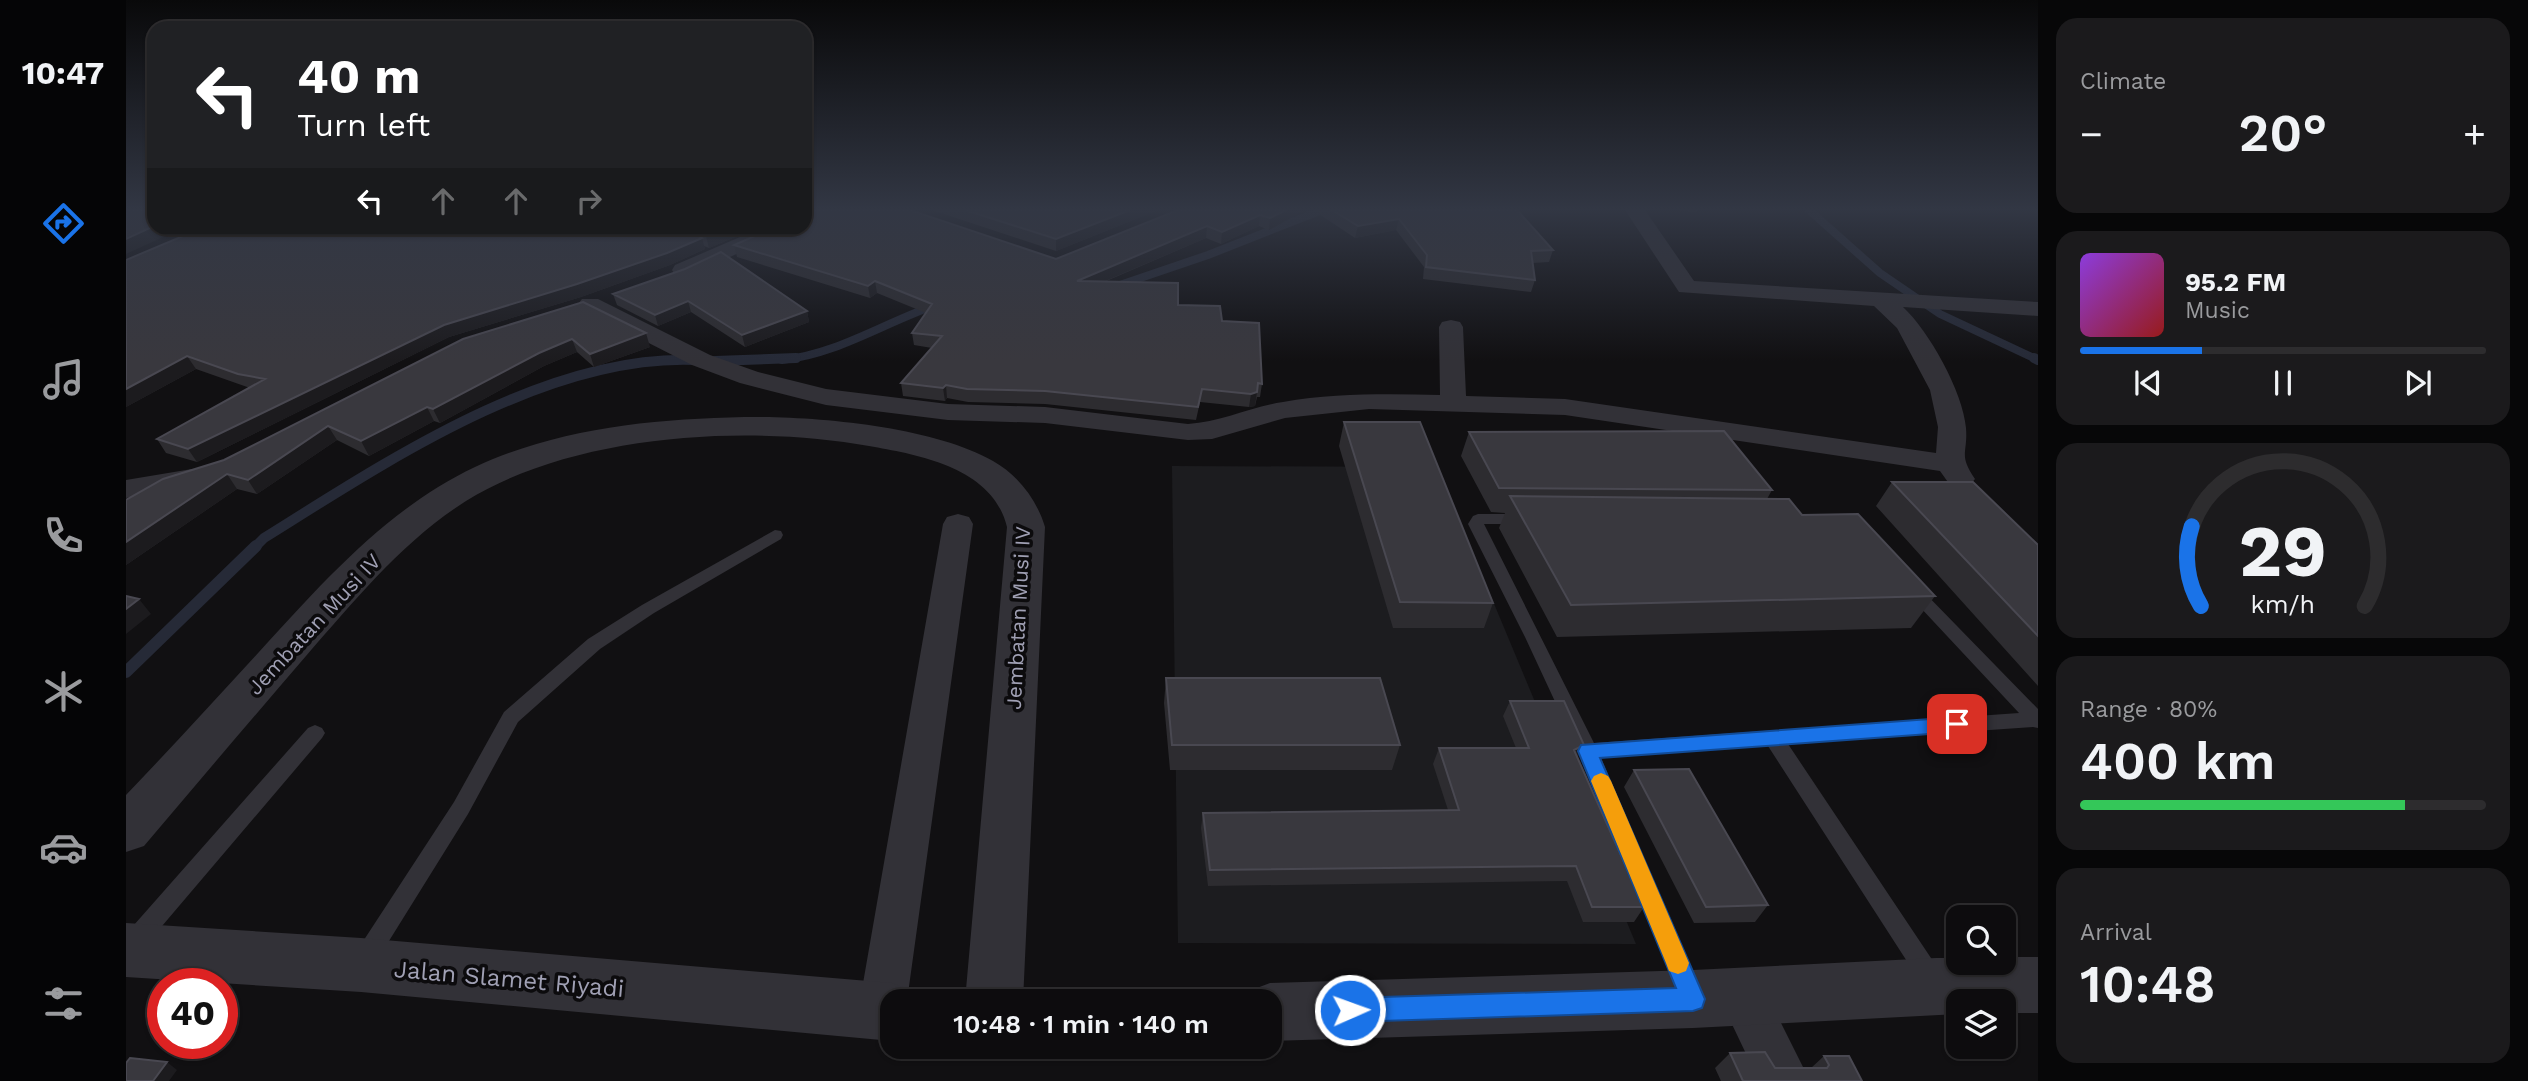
<!DOCTYPE html>
<html lang="en">
<head>
<meta charset="utf-8">
<style>
	body { margin:0; font-family:"Work Sans",sans-serif; background:#1b1a1c; color:#f1f3f6; height:100vh; display:flex; flex-direction:column; font-size:26px; white-space:nowrap }
	* { box-sizing:border-box; margin:0 }
	p { font-size:23px; color:#9a9b9e }
	.icon { flex:none; width:38px; height:38px; fill:none; stroke:currentColor; stroke-width:2; stroke-linecap:round; stroke-linejoin:round }
	.map { position:relative; flex:1; overflow:hidden }
	.drawer { display:flex; flex-direction:column; gap:18px; padding:18px; background:#070708; width:490px }
	.drawer>* { flex:none }
	.banner { position:absolute; left:21px; top:21px; width:665px; height:214px; border-radius:21px; box-shadow:0 2px 5px #0004,0 0 0 2px #2d2c2e; background:#202124; color:#fff; overflow:hidden }
	.tools { position:absolute; left:1820px; top:905px; display:grid; gap:14px }
	.tools a { display:grid; place-items:center; width:70px; height:70px; border-radius:14px; background:#0d0c0e; box-shadow:0 2px 5px #0004,0 0 0 2px #2d2c2e; font-size:35px }
	.speed { position:absolute; left:21px; top:968px; display:flex; gap:14px; font-size:35px; font-weight:700; text-align:center }
	.speed>* { display:grid; place-content:center; width:91px; height:91px; border-radius:50%; background:#0d0c0e; box-shadow:0 2px 5px #0004,0 0 0 2px #2d2c2e; line-height:1 }
	.speed .limit { border:10px solid #d22; background:#fff; color:#111 }
	.pin { position:absolute; display:grid; place-items:center; width:60px; height:60px; color:#fff; margin:-30px; border-radius:14px; box-shadow:0 4px 10px #0006 }
	.me { position:absolute; width:77px; margin:-38px; rotate:88deg; stroke-linejoin:round; filter:drop-shadow(0 0 5px #0008) }
	.turn { display:flex; align-items:center; gap:24px; height:147px; padding:0 35px; font-size:32px }
	.turn .icon { width:91px; height:91px; stroke-width:2.5 }
	.turn b { display:block; font-size:49px; line-height:60px }
	.lanes { display:flex; align-items:center; height:66px; padding:0 35px; background:#0003; justify-content:center; gap:35px; direction:ltr }
	.lanes .off { opacity:.35 }
	.big { font-size:52px; font-weight:600; line-height:1.1 }
	.drawer .tile { flex:1; display:flex; flex-direction:column; justify-content:center; gap:10px; min-width:0; padding:0 24px; border-radius:21px; background:#1b1a1c }
	.drawer .dial { align-items:center; gap:0 }
	.dial svg { height:182px; overflow:visible; fill:none; stroke:#2d2c2e; stroke-width:7; stroke-linecap:round; text-anchor:middle }
	.dial text { fill:#f1f3f6; stroke:none }
	.song { display:flex; align-items:center; gap:21px }
	.cover { width:84px; height:84px; border-radius:10px; background:linear-gradient(135deg,hsl(270 70% 55%),hsl(0 70% 35%)) }
	.played { height:7px; border-radius:4px; background:linear-gradient(90deg,#1a73e8 30%,#2d2c2e 30%) }
	.keys { display:flex; justify-content:space-around; direction:ltr }
	.heat { display:flex; justify-content:space-between; align-items:center; font-size:38px; direction:ltr }
	.charge { height:10px; border-radius:5px; background:linear-gradient(90deg,#34c759 80%,#2d2c2e 0) }
	.trip { position:absolute; left:754px; top:989px; width:402px; height:70px; border-radius:21px; background:#0d0c0e; box-shadow:0 2px 5px #0004,0 0 0 2px #2d2c2e; font-weight:600; line-height:70px; text-align:center }
	main { display:flex; flex:1; min-height:0 }
	.dock { display:flex; flex-direction:column; width:126px; justify-content:space-around; align-items:center; background:#050506; color:#9a9b9e }
	.dock .icon { width:49px; height:49px }
	.dock .on { color:#1a73e8 }
	.dock b { font-size:32px; color:#f1f3f6 }
	.map>svg:first-child { display:block }
</style>
</head>
<body>
<main>
<nav class="dock">
<b>10:47</b>
<svg class="icon on" aria-label="directions" viewBox="0 0 24 24"><path d="M12 3l9 9-9 9-9-9zM9 14v-3h6M13 9l2 2-2 2"/></svg>
<svg class="icon" aria-label="music" viewBox="0 0 24 24"><path d="M9 18V5l10-2v13"/><circle cx="6" cy="18" r="3"/><circle cx="16" cy="16" r="3"/></svg>
<svg class="icon" aria-label="phone" viewBox="0 0 24 24"><path d="M5 4h4l2 5-3 2q2 4 5 5l2-3 5 2v4C11 20 4 13 5 4z"/></svg>
<svg class="icon" aria-label="climate" viewBox="0 0 24 24"><path d="M12 3v18M4 7l16 10M4 17L20 7"/></svg>
<svg class="icon" aria-label="car" viewBox="0 0 24 24"><path d="M5 17H2v-5l4-1 3-4h7l3 4 3 1v5h-3M9 17h6M6 11h13"/><circle cx="7" cy="17" r="2"/><circle cx="17" cy="17" r="2"/></svg>
<svg class="icon" aria-label="filters" viewBox="0 0 24 24"><path d="M4 7h16M4 17h16"/><circle cx="9" cy="7" r="2"/><circle cx="15" cy="17" r="2"/></svg>
</nav>
<div class="map">
<svg width="1912" height="1081" viewBox="0 0 1912 1081">
	<rect width="100%" height="100%" fill="#111012"/>
	<path fill="#1c1c1f" d="M 1046,466 L 1311,467 L 1510,944 L 1052,943 Z"/>
	<g fill="none" stroke-linecap="round" stroke-linejoin="round">
		<path stroke="#262a37" stroke-width="8" d="M 1683,210 L 1754,273 L 1814,314 L 1912,360
			M 988,287 L 1082,255 L 1196,210
			M 540,360 L 566,360
			M 656,360 C 711,354 756,324 807,306"/>
		<path stroke="#262a37" stroke-width="10" d="M 1908,358 L 1912,360
			M 589,361 L 670,358
			M 128,548 L 138,538 C 260,462 420,354 569,360"/>
		<path stroke="#262a37" stroke-width="12" d="M 0,672 L 130,546"/>
		<path fill="#323137" fill-rule="evenodd" d="M 1352,514 L 1398,514 L 1406,519 L 1398,524 L 1358,524 L 1468,743 L 1893,713 L 1779,591 L 1781,587 L 1793,587 L 1912,709 L 1912,728 L 1907,727 L 1662,744 L 1811,967 L 1815,975 L 1811,983 L 1803,986 L 1795,983 L 1642,746 L 1475,758 L 1574,988 L 1570,996 L 1562,1000 L 1554,996 L 1452,751 L 1399,637 L 1342,524 L 1347,516 Z
			M 649,530 L 655,531 L 657,535 L 655,539 L 528,613 L 474,649 L 392,722 L 342,814 L 248,965 L 240,968 L 232,965 L 229,957 L 232,949 L 328,802 L 378,712 L 462,639 L 516,605 Z
			M 189,725 L 196,728 L 199,733 L 196,738 L 8,959 L 0,962 L 0,934 L 182,728 Z"/>
		<path fill="#323137" fill-rule="evenodd" d="M 1499,210 L 1519,210 L 1568,281 L 1912,302 L 1912,316 L 1777,307 C 1803,331 1837,392 1840,428 C 1842,454 1832,454 1849,479 L 1844,485 L 1834,488 L 1824,485 L 1814,471 L 1439,415 L 1243,409 L 1159,418 L 1086,439 L 1062,440 L 919,423 L 822,420 L 700,405 L 614,383 L 566,365 L 456,309 L 452,304 L 456,299 L 472,299 L 584,355 L 632,372 L 700,389 L 822,404 L 919,407 L 1062,424 C 1095,422 1124,407 1157,402 C 1209,393 1261,394 1314,395 L 1313,327 L 1316,322 L 1325,320 L 1334,322 L 1337,327 L 1340,396 L 1439,399 L 1810,453 L 1812,427 L 1804,390 L 1771,328 L 1748,306 L 1553,292 Z
			M 635,228 L 661,228 L 658,232 L 565,275 L 549,275 L 546,270 L 549,265 Z
			M 66,469 L 76,472 L 81,478 L 76,484 L 0,498 L 0,480 Z
			M 832,514 L 843,517 L 847,524 L 781,1001 L 766,1001 L 766,1032 L 756,1036 L 739,1029 L 732,1012 L 817,524 L 821,517 Z
			M 1617,974 L 1634,981 L 1684,1081 L 1633,1081 L 1593,997 L 1600,981 Z"/>
		<path fill="#323137" fill-rule="evenodd" d="M 618,417 C 688,416 806,426 867,461 C 892,475 911,500 919,527 L 897,1001 L 839,1001 L 881,527 C 867,468 794,455 743,446 C 621,424 448,434 340,501 C 277,541 229,600 180,656 C 126,719 72,782 18,846 L 0,852 L 0,795 C 45,748 89,700 133,652 C 197,582 262,508 349,467 C 433,428 527,419 618,417 Z
			M 0,923 L 235,938 L 766,983 L 787,991 L 791,1001 L 766,1001 L 766,1041 L 235,992 L 0,977 Z
			M 1878,957 L 1912,957 L 1912,1013 L 1878,1013 L 1878,1001 L 1832,1001 L 1832,1014 L 1567,1028 L 1144,1041 L 1144,1001 L 1119,1001 L 1123,991 L 1144,983 L 1567,970 L 1810,958 L 1832,958 L 1832,962 L 1878,962 Z"/>
	</g>
	<path fill="#2d2c30" d="M 806,210 L 1032,210 L 930,251 Z
		M 1052,210 L 1179,210 L 1143,230 L 1133,226 L 1095,244 L 1080,238 L 978,282 L 1052,305 L 1096,321 L 1136,384 L 1134,397 L 1131,397 L 1129,406 L 1123,407 L 1074,402 L 1070,420 L 919,404 L 842,402 L 821,398 L 819,401 L 777,396 L 775,383 L 806,348 L 788,345 L 786,333 L 800,313 L 751,293 L 744,298 L 611,257 L 608,245 L 930,259 Z
		M 1187,210 L 1391,210 L 1427,250 L 1423,262 L 1406,263 L 1409,280 L 1405,292 L 1297,279 L 1298,267 L 1270,230 L 1229,238 Z
		M 1547,210 L 1571,210 L 1571,212 Z
		M 76,228 L 630,228 L 583,248 L 578,246 L 579,249 L 544,265 L 455,297 L 323,337 L 71,462 L 40,453 L 31,439 L 124,388 L 70,369 L 0,407 Z
		M 487,294 L 681,311 L 683,322 L 619,347 L 565,312 L 532,326 L 491,305 Z
		M 457,302 L 524,347 L 468,367 L 451,352 L 418,366 L 314,423 L 308,421 L 243,456 L 211,440 L 131,494 L 111,489 L 0,565 L 0,500 L 98,460 Z
		M 1218,422 L 1367,603 L 1358,628 L 1267,628 L 1213,446 Z
		M 1343,432 L 1646,490 L 1641,499 L 1676,515 L 1809,596 L 1785,628 L 1431,637 L 1373,528 L 1379,513 L 1365,512 L 1335,456 Z
		M 1766,482 L 1912,545 L 1912,686 L 1750,506 Z
		M 1040,678 L 1274,745 L 1266,770 L 1044,770 L 1038,703 Z
		M 1384,701 L 1452,758 L 1518,907 L 1508,922 L 1457,922 L 1441,881 L 1082,886 L 1075,828 L 1077,813 L 1322,810 L 1307,764 L 1313,748 L 1390,748 L 1377,716 Z
		M 1508,770 L 1642,905 L 1629,922 L 1568,923 L 1498,787 Z
		M 1604,1053 L 1649,1068 L 1685,1068 L 1698,1056 L 1736,1081 L 1595,1081 L 1589,1068 Z"/>
	<path fill="#1c1b1e" d="M 1004,210 L 1032,210 L 930,251 L 930,239 Z
		M 1160,210 L 1179,210 L 1143,230 L 1144,218 Z
		M 1134,215 L 1133,226 L 1095,244 L 1096,232 Z
		M 1273,219 L 1270,230 L 1229,238 L 1232,226 Z
		M 28,226 L 28,228 L 57,228 L 0,254 L 0,239 Z
		M 1081,226 L 1080,238 L 951,293 L 951,281 Z
		M 600,228 L 630,228 L 583,248 L 580,236 Z
		M 576,238 L 579,249 L 544,265 L 455,297 L 323,337 L 71,462 L 62,449 L 318,325 Z
		M 749,281 L 751,293 L 744,298 L 742,286 Z
		M 562,301 L 565,312 L 532,326 L 529,315 Z
		M 681,311 L 683,322 L 619,347 L 616,335 Z
		M 520,333 L 524,347 L 468,367 L 464,354 Z
		M 446,339 L 451,352 L 418,366 L 314,423 L 307,409 L 413,353 Z
		M 61,356 L 70,369 L 0,407 L 0,389 Z
		M 820,385 L 821,398 L 819,401 L 817,388 Z
		M 1131,392 L 1129,406 L 1123,407 L 1125,394 Z
		M 301,407 L 308,421 L 243,456 L 235,441 Z
		M 202,426 L 211,440 L 131,494 L 122,480 Z
		M 101,474 L 111,489 L 0,565 L 0,542 Z
		M 13,599 L 25,614 L 0,634 L 0,609 Z
		M 1458,745 L 1450,761 L 1448,750 Z
		M 41,1062 L 51,1070 L 43,1081 L 27,1081 Z"/>
	<path fill="#39383e" stroke="#494851" stroke-width="2" d="M 0,210 L 28,210 L 28,226 L 0,239 Z
		M 679,210 L 784,210 L 930,259 L 1052,210 L 1160,210 L 1144,218 L 1134,215 L 1096,232 L 1081,226 L 951,281 L 1052,283 L 1052,305 L 1094,306 L 1096,321 L 1133,323 L 1136,384 L 1132,383 L 1131,392 L 1125,394 L 1076,389 L 1072,407 L 919,391 L 841,389 L 820,385 L 817,388 L 775,383 L 816,336 L 786,333 L 806,304 L 749,281 L 742,286 L 608,245 L 647,228 L 679,228 Z
		M 839,210 L 1004,210 L 930,239 Z
		M 1206,210 L 1391,210 L 1427,250 L 1405,251 L 1409,280 L 1300,267 L 1301,255 L 1273,219 L 1232,226 Z
		M 76,228 L 600,228 L 580,236 L 568,233 L 576,238 L 541,253 L 451,284 L 318,325 L 62,449 L 31,439 L 139,379 L 112,374 L 61,356 L 0,389 L 0,260 Z
		M 595,252 L 681,311 L 616,335 L 562,301 L 529,315 L 487,294 L 559,269 Z
		M 457,302 L 520,333 L 464,354 L 446,339 L 413,353 L 307,409 L 301,407 L 235,441 L 202,426 L 122,480 L 101,474 L 0,542 L 0,500 L 37,479 L 98,460 L 337,339 Z
		M 1218,422 L 1294,422 L 1367,603 L 1274,602 Z
		M 1598,431 L 1646,490 L 1373,488 L 1343,432 Z
		M 1766,482 L 1847,482 L 1912,545 L 1912,636 Z
		M 1384,496 L 1663,499 L 1676,515 L 1732,514 L 1809,596 L 1445,605 Z
		M 0,596 L 13,599 L 0,609 Z
		M 1040,678 L 1254,678 L 1274,745 L 1046,745 Z
		M 1384,701 L 1438,701 L 1458,745 L 1448,750 L 1518,907 L 1466,907 L 1450,866 L 1084,870 L 1077,813 L 1333,810 L 1313,748 L 1403,748 Z
		M 1563,769 L 1642,905 L 1580,907 L 1508,770 Z
		M 1639,1052 L 1649,1068 L 1701,1068 L 1703,1065 L 1698,1056 L 1723,1056 L 1736,1081 L 1617,1081 L 1604,1053 Z
		M 4,1058 L 41,1062 L 27,1081 L 0,1081 L 0,1063 Z"/>
	<linearGradient id="sky" x2="0" y2="1"><stop stop-color="#09090a"/><stop offset="0.58" stop-color="#323744"/><stop offset="1" stop-color="#323744" stop-opacity="0"/></linearGradient>
	<rect width="1912" height="361" fill="url(#sky)"/>
	<path fill="#1a73e8" stroke="#114b97" stroke-width="2" d="M 1831,717 L 1838,719 L 1841,724 L 1838,730 L 1831,732 L 1474,758 L 1579,999 L 1576,1008 L 1567,1011 L 1224,1022 L 1215,1018 L 1212,1010 L 1215,1001 L 1224,998 L 1550,988 L 1452,751 L 1455,745 Z"/>
	<path fill="#f59e0b" d="M 1475,773 L 1482,776 L 1485,781 L 1563,963 L 1560,971 L 1552,974 L 1543,971 L 1540,963 L 1465,781 L 1468,776 Z"/>
	<g text-anchor="middle" dominant-baseline="central" stroke-width="7" stroke-linejoin="round" paint-order="stroke">
		<g font-size="21" fill="#a0a0b4" stroke="#0c0b0d">
			<text transform="translate(892 618) rotate(-87)">Jembatan Musi IV</text>
			<text transform="translate(188 624) rotate(-47)">Jembatan Musi IV</text>
		</g>
		<g font-size="24" fill="#a0a0b4" stroke="#0c0b0d">
			<text transform="translate(383 979) rotate(5)">Jalan Slamet Riyadi</text>
		</g>
	</g>
</svg>
<div class="tools">
<a><svg class="icon" aria-label="search" viewBox="0 0 24 24"><circle cx="10" cy="10" r="6"/><path d="M15 15l6 6"/></svg></a>
<a><svg class="icon" aria-label="layers" viewBox="0 0 24 24"><path d="M12 4l9 5-9 5-9-5zM3 14l9 5 9-5"/></svg></a>
</div>
<div class="speed"><div class="limit">40</div></div>
<div class="pin" style="left:1831px;top:724px;background:#d93025"><svg class="icon" aria-label="arrive" viewBox="0 0 24 24"><path d="M6 21V4h12l-3 4 3 4H6"/></svg></div>
<svg class="me" style="left:1224px;top:1010px" viewBox="-20 -20 40 40"><circle r="17" fill="#1a73e8" stroke="#fff" stroke-width="3"/><path d="M0-11L8 9 0 5-8 9z" fill="#fff"/></svg>
<div class="trip">10:48 · 1 min · 140 m</div>
<div class="banner">
<div class="turn"><svg class="icon" aria-label="left" viewBox="0 0 24 24"><path d="M17 20v-9H6M10 6l-5 5 5 5"/></svg><div><b>40 m</b>Turn left</div></div>
<div class="lanes"><svg class="icon" aria-label="left" viewBox="0 0 24 24"><path d="M17 20v-9H6M10 6l-5 5 5 5"/></svg><svg class="icon off" aria-label="ahead" viewBox="0 0 24 24"><path d="M12 20V5M6 11l6-6 6 6"/></svg><svg class="icon off" aria-label="ahead" viewBox="0 0 24 24"><path d="M12 20V5M6 11l6-6 6 6"/></svg><svg class="icon off" aria-label="right" viewBox="0 0 24 24"><path d="M7 20v-9h11M14 6l5 5-5 5"/></svg></div>
</div>
</div>
<section class="drawer">
<div class="tile"><p>Climate</p>
<div class="heat"><a>−</a><b class="big">20°</b><a>+</a></div>
</div>
<div class="tile">
<div class="song"><i class="cover"></i><div><b>95.2 FM</b><p>Music</p></div></div>
<div class="played"></div>
<div class="keys"><svg class="icon" aria-label="previous" viewBox="0 0 24 24"><path d="M18 5L8 12l10 7zM5 5v14"/></svg><svg class="icon" aria-label="pause" viewBox="0 0 24 24"><path d="M8 5v14M16 5v14"/></svg><svg class="icon" aria-label="next" viewBox="0 0 24 24"><path d="M6 5l10 7-10 7zM19 5v14"/></svg></div>
</div>
<div class="tile dial"><svg viewBox="0 0 100 80">
<path d="M14 69A42 42 0 1 1 86 69"/>
<path d="M14 69A42 42 0 0 1 10 34" stroke="#1a73e8"/>
<text x="50" y="56" font-size="32" font-weight="700">29</text>
<text x="50" y="72" font-size="11">km/h</text>
</svg></div>
<div class="tile"><p>Range · 80%</p><b class="big">400 km</b><div class="charge"></div></div>
<div class="tile"><p>Arrival</p><b class="big">10:48</b></div>
</section>
</main>
</body>
</html>
